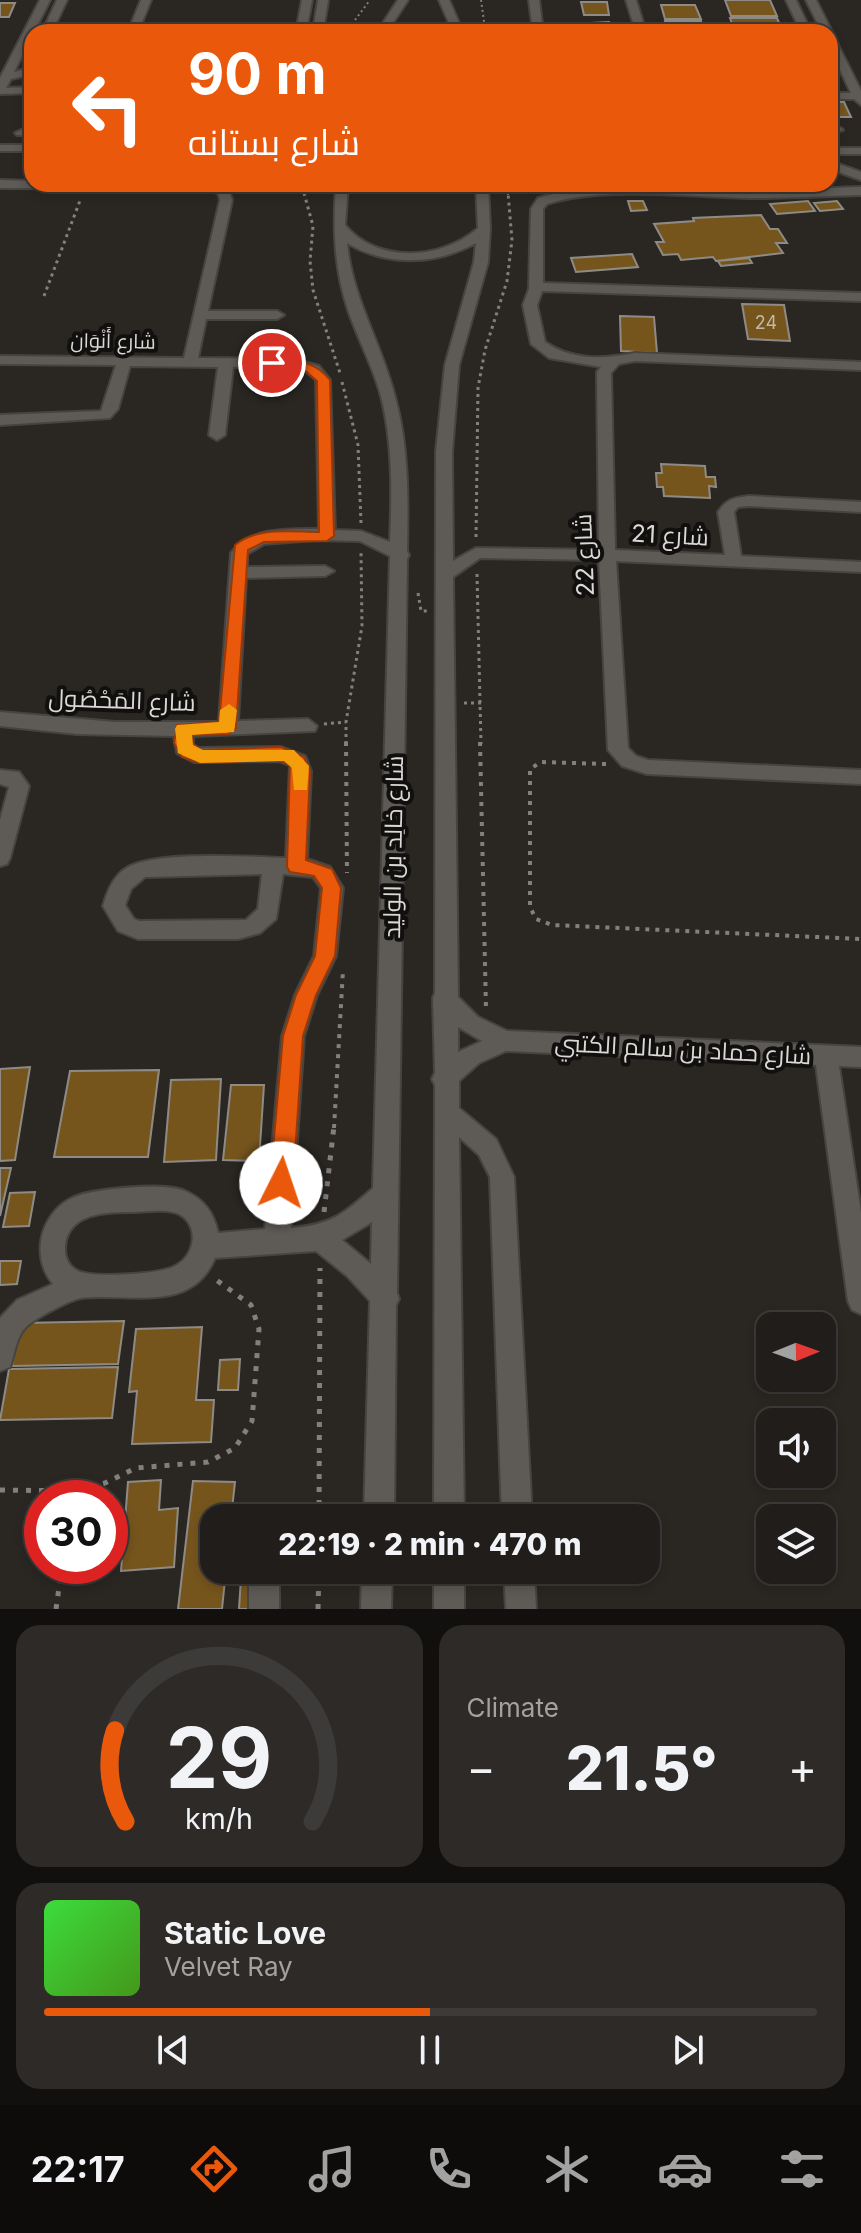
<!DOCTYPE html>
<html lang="en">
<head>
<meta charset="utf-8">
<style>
	body { margin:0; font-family:Inter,Cairo,sans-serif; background:#2d2a27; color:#f1f3f6; height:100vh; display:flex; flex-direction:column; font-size:30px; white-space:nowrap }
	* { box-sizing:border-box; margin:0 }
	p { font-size:26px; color:#a2a2a2 }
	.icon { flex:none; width:44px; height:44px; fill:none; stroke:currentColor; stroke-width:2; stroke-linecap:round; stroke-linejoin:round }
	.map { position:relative; height:1609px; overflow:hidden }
	.panel { display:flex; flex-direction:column; gap:16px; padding:16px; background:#12100e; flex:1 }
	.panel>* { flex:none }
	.banner { position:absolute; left:24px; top:24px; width:814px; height:168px; border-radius:24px; box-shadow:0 4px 12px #0003,0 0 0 2px #3d3b39; background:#ea580c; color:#fff; overflow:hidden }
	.needle { width:52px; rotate:89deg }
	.buttons { position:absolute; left:756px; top:1312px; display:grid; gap:16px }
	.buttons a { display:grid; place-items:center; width:80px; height:80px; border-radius:16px; background:#201d1a; box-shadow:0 4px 12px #0003,0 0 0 2px #3d3b39; font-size:40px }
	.speed { position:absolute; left:24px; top:1480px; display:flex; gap:16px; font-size:40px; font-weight:700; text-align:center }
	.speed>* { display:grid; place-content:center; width:104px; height:104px; border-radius:50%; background:#201d1a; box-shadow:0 4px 12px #0003,0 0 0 2px #3d3b39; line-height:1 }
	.speed .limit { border:12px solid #d22; background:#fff; color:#111 }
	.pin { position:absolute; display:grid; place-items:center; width:68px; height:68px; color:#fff; margin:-34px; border:4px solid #fff; border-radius:50%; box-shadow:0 2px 8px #0007 }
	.me { position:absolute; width:88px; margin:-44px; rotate:4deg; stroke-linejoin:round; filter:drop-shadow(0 0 6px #0008) }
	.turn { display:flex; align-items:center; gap:28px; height:168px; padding:0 32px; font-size:36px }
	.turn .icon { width:104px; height:104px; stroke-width:2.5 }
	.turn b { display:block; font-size:56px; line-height:68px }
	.big { font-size:60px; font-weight:800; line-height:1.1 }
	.panel .widget { flex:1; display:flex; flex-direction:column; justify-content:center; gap:12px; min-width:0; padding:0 28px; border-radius:24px; background:#2d2a27 }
	.panel .dial { align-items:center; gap:0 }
	.dial svg { height:208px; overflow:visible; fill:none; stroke:#3d3b39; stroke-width:7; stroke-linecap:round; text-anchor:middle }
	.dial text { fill:#f1f3f6; stroke:none }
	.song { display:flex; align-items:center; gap:24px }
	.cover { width:96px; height:96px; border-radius:12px; background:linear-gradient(135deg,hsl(120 70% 55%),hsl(100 70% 35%)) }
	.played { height:8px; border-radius:4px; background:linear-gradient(90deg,#ea580c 50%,#3d3b39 50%) }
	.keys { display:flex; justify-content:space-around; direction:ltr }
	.heat { display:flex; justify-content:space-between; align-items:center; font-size:44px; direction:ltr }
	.panel .tiles { flex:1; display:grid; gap:16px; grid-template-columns:1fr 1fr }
	.widget:last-child { grid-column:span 2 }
	.trip { position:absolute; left:200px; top:1504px; width:460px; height:80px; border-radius:24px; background:#201d1a; box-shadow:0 4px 12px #0003,0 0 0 2px #3d3b39; font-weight:800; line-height:80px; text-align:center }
	.menu { display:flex; height:128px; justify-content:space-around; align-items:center; background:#0d0c0a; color:#a2a2a2 }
	.menu .icon { width:56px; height:56px }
	.menu .active { color:#ea580c }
	.menu b { font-size:36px; color:#f1f3f6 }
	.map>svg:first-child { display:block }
</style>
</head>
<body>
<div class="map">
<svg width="861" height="1609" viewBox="0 0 861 1609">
	<rect width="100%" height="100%" fill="#2a2723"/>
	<path fill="#76551d" stroke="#8e8b86" stroke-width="2" d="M 725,0 L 770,0 L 777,16 L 731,16 Z
		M 581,2 L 607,2 L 609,15 L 584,15 Z
		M 0,3 L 15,3 L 9,17 L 0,17 Z
		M 661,5 L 695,5 L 701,19 L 665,19 Z
		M 730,18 L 777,18 L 783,32 L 735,32 Z
		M 665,21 L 701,21 L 704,32 L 668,32 Z
		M 609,22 L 612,32 L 595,32 L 592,23 Z
		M 830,102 L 844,102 L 851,117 L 830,117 Z
		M 628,201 L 643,201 L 647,210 L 631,211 Z
		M 808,201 L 815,211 L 777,214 L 770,204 Z
		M 837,201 L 843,209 L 820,211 L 814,203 Z
		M 761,215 L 770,229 L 778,229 L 787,243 L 776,243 L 783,253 L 716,261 L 713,257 L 681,260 L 678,254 L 663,255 L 656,242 L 664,242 L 654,224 L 694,221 L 693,218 Z
		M 632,254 L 638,267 L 576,272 L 571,258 Z
		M 749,258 L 752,263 L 721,266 L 718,261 Z
		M 742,304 L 784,305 L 790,341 L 748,339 Z
		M 620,316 L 654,317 L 657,353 L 621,351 Z
		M 661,464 L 705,466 L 706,477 L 715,477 L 716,487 L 709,486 L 710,498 L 664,496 L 663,487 L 657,487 L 656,473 L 662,473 Z
		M 30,1067 L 15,1160 L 0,1161 L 0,1069 Z
		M 159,1070 L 148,1157 L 54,1157 L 70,1071 Z
		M 221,1079 L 216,1160 L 164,1162 L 171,1080 Z
		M 231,1085 L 264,1085 L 259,1161 L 223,1160 Z
		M 0,1168 L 11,1168 L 0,1216 Z
		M 35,1192 L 29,1226 L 3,1227 L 10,1193 Z
		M 0,1261 L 21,1261 L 17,1284 L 0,1285 Z
		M 124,1321 L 118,1364 L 12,1366 L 20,1323 Z
		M 202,1327 L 196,1400 L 214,1400 L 211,1442 L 132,1444 L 137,1391 L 129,1392 L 136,1329 Z
		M 240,1359 L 238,1390 L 218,1390 L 220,1360 Z
		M 118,1367 L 112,1418 L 0,1420 L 9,1369 Z
		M 161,1480 L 159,1510 L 178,1508 L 174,1567 L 121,1571 L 128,1482 Z
		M 193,1481 L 235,1482 L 231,1518 L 214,1518 L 214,1570 L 226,1570 L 222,1609 L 178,1609 Z
		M 241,1578 L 261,1578 L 259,1609 L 239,1609 Z"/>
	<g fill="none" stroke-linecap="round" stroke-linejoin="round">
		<g stroke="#464441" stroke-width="4">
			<path id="minor" d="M 40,0 L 50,0 L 14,72 L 22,70 L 32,59 L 30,75 L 11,79 L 6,88 L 32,87 L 32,93 L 0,94 L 0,78 Z
				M 57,0 L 67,0 L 52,32 L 42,32 Z
				M 141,0 L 151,0 L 138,32 L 128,32 Z
				M 302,0 L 312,0 L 306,32 L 296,32 Z
				M 318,0 L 328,0 L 323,32 L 313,32 Z
				M 398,0 L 408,0 L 387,32 L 377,32 Z
				M 439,0 L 449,0 L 463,32 L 453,32 Z
				M 529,0 L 539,0 L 543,32 L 533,32 Z
				M 626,0 L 636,0 L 646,32 L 636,32 Z
				M 786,0 L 796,0 L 811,32 L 801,32 Z
				M 806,0 L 816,0 L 832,32 L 831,34 L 822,32 Z
				M 830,36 L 835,39 L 861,91 L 861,105 L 854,99 L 830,99 L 830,93 L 851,93 L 830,49 Z
				M 830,127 L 841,128 L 843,130 L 830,133 Z
				M 21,130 L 32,130 L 32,136 L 17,135 L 15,133 Z
				M 0,145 L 32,145 L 32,151 L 0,151 Z
				M 830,148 L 861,148 L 861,154 L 830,154 Z
				M 830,161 L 861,172 L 861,180 L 830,169 Z
				M 0,180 L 32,181 L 32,184 L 213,184 L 228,188 L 232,200 L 208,311 L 277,311 L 284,315 L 277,319 L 206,319 L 198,358 L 295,359 L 319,366 L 330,380 L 335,530 L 361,531 L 390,542 C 392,493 393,443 381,396 C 373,367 358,339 348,310 C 334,268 333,228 336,184 L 348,184 L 345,225 C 377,264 442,260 478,228 L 476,184 L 488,184 L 490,229 L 488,262 L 459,365 L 452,452 L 453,561 L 476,548 L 599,550 L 597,372 L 601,367 L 549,358 L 531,344 L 523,305 L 529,289 L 531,209 L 538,198 C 602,178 683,190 751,190 C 787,191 824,188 861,187 L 861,195 C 824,196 787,198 750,198 C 691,197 601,186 547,204 L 543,209 L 543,283 L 861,293 L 861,301 L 542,291 L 537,305 L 545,342 C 572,361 604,359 635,353 L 861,362 L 861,370 L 635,361 L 619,364 L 611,373 L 615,550 L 725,555 L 718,512 C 727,499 733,498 749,496 L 861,502 L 861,512 L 749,506 L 738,507 L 734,512 L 741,556 L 861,562 L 861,572 L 616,561 L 628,748 L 636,756 L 648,760 L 861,770 L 861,784 L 647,774 L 622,766 L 608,750 L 599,560 L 480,558 L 453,577 L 458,997 L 478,1017 L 507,1031 L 861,1047 L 861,1067 L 839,1066 L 861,1213 L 861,1314 L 852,1310 L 848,1301 L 816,1065 L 506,1051 L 479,1063 L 459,1081 L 459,1108 L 496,1139 L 514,1177 L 532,1518 L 502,1518 L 490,1177 L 479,1155 L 459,1137 L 464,1518 L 434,1518 L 435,1085 L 432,1079 L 435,1073 L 433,998 L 435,993 L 436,452 L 445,365 L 474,262 L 476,243 C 436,265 387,267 347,243 C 352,298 382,344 395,397 C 409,447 408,500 407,551 L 409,555 L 407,559 L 397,1293 L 399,1299 L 396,1305 L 394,1518 L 364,1518 L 370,1301 L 347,1276 L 316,1251 L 215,1258 C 191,1315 128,1292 81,1298 C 70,1300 35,1318 26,1327 C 16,1337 15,1353 10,1367 L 0,1371 L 0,1318 L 17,1300 L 53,1284 C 31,1258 39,1216 70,1199 C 89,1188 166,1182 185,1191 C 204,1199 214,1213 218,1233 L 265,1229 L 282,1036 L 295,995 L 314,956 L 321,888 L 313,877 L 283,874 L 276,919 L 260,933 L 238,939 L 138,939 L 118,931 L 103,906 C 107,892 113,877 125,869 C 151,850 251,857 286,858 L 290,765 L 279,761 L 194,762 L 177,753 L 174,736 L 77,734 L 0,726 L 0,712 L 115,722 L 219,722 L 231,553 C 250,527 289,529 319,529 L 316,380 C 298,359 258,367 233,367 L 225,435 L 217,440 L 209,435 L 218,367 L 130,366 L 118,409 L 110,418 L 0,425 L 0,415 L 101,411 L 116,365 L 0,364 L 0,356 L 184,358 L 220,200 L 218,193 L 203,189 L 0,188 ZM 314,540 L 360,541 L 390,556 L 373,1188 C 344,1214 331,1225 291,1228 L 304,1036 L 317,995 L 336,956 L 343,888 L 330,867 L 307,859 L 311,771 L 305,756 L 281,747 L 198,748 L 193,745 L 193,736 L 315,731 L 317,726 L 308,719 L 238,721 L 246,578 L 325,576 L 334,571 L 325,566 L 247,567 L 247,554 L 264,544 ZM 262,874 L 258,909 L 246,920 L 139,921 L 134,919 L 125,905 L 131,889 L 145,877 ZM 458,1027 L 482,1041 L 458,1052 ZM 130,1212 C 143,1212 167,1208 179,1214 C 201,1226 195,1258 173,1267 C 157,1274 91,1279 76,1270 C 69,1266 65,1258 65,1250 C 65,1214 103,1212 130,1212 ZM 372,1222 L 371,1264 L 342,1240 Z
				M 0,770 L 19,772 L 29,786 L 10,858 L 7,864 L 0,866 L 0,820 L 9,787 L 0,784 Z
				M 249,1570 L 279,1570 L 279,1609 L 249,1609 Z
				M 362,1570 L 392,1570 L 391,1609 L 361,1609 Z
				M 434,1570 L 464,1570 L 464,1609 L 434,1609 Z
				M 504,1570 L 534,1570 L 536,1609 L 506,1609 Z"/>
		</g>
		<path stroke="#82807c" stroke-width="2" stroke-dasharray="2 3" stroke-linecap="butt" d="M 481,0 L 484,21 L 493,32
			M 346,32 L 370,0
			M 302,184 L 305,195
			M 507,184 L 508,195"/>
		<path stroke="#82807c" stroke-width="3" stroke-dasharray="3 4" stroke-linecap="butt" d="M 304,193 L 313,226 L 310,261 L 313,290 L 340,373
			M 44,296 L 81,198
			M 342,382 L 358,445 L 361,523
			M 476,537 L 478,388 L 485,350 L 507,281 L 512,240 L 508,193
			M 477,574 L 481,744
			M 418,593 L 421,611 L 427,611
			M 464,703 L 482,703
			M 324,724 L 346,722
			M 346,744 L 346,722 L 362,626 L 361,552"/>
		<path stroke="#82807c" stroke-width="4" stroke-dasharray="4 6" stroke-linecap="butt" d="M 346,742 L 347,873
			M 480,742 L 486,1009
			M 606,764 L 541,762 L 530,769 L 530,907 L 536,919 L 552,925 L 861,939
			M 334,1128 L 343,970"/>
		<path stroke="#82807c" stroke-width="5" stroke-dasharray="5 8" stroke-linecap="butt" d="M 324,1212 L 334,1126
			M 0,1490 L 72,1491 L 105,1483 L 136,1468 L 208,1462 L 235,1448 L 252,1421 L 259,1329 L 251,1305 L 215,1279
			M 319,1518 L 320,1268
			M 56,1609 L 62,1566
			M 318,1609 L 319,1570"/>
		<use href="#minor" fill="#5e5b56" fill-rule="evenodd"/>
	</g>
	<path fill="#ea580c" stroke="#983908" stroke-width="2" d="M 272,359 C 297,361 314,360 330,380 L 334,536 L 327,541 L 264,542 L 248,550 L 236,728 L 228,734 L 192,735 L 192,743 L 201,750 L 281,747 L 304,757 L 310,771 L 306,860 L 332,869 L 341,888 L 335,956 L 316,995 L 303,1036 L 293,1183 L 289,1190 L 281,1193 L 273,1190 L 270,1183 L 283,1036 L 296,995 L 315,956 L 322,888 L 314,876 L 290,872 L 287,867 L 290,765 L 279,760 L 200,763 L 182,757 L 174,743 L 177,725 L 219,722 L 235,545 C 258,526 291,532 319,532 L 317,381 L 303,369 L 267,366 L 267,360 Z"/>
	<path fill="#f59e0b" d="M 229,704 L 237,710 L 234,732 L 192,735 L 193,745 L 203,750 L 294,750 L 309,766 L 307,790 L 294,790 L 292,768 L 284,761 L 200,763 L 178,753 L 175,729 L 177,725 L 219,722 L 220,710 Z"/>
	<g text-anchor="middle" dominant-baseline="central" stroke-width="8" stroke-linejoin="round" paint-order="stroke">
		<g font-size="18" fill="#c1b8a8">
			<text x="766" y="322">24</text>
		</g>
		<g font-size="20" fill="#dad9d6" stroke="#11100e">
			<text transform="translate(113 341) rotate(1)">شارع أَنْوَان</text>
		</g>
		<g font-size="24" fill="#dad9d6" stroke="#11100e">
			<text transform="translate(670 535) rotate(3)">شارع 21</text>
			<text transform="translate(584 555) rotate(-92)">شارع 22</text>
			<text transform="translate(122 700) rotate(2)">شارع المَحْصُول</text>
			<text transform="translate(393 847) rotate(-89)">شارع خالِد بن الوليد</text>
			<text transform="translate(683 1049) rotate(3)">شارع حماد بن سالم الكتبي</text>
		</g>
	</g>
</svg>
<div class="buttons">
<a><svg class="needle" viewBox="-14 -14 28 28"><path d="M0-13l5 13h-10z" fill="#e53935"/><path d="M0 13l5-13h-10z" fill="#a2a2a2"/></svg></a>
<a><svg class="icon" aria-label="sound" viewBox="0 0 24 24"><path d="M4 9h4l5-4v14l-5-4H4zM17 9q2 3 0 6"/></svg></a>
<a><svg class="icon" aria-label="layers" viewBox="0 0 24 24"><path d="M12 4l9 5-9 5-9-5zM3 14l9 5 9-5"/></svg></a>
</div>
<div class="speed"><div class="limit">30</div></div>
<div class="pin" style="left:272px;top:363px;background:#d93025"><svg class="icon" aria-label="arrive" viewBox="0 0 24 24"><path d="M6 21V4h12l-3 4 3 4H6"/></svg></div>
<svg class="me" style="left:281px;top:1183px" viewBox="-20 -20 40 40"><circle r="19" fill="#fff"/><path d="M0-13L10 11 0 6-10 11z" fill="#ea580c"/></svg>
<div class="trip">22:19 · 2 min · 470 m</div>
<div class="banner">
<div class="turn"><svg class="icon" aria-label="left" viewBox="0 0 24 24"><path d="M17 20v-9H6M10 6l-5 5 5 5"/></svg><div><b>90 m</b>شارع بستانه</div></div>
</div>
</div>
<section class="panel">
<div class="tiles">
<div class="widget dial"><svg viewBox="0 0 100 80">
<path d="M14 69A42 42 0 1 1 86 69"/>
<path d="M14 69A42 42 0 0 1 10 34" stroke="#ea580c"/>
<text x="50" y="56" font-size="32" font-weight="700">29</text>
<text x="50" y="72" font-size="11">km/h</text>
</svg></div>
<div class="widget"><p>Climate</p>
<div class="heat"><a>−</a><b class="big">21.5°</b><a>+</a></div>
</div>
<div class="widget">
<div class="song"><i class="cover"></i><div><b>Static Love</b><p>Velvet Ray</p></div></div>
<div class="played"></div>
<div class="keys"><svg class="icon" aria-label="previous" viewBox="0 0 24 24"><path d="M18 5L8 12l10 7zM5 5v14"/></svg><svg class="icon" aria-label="pause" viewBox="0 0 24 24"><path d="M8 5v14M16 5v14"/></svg><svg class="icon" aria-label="next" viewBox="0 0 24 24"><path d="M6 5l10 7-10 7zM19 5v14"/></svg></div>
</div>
</div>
</section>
<nav class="menu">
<b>22:17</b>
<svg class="icon active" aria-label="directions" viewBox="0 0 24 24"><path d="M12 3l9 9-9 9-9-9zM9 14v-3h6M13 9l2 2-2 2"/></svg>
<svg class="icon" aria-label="music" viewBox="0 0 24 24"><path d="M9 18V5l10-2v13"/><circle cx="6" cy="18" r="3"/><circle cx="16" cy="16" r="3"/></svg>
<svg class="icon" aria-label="phone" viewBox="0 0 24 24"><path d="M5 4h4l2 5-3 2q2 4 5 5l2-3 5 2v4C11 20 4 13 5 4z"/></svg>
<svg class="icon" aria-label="climate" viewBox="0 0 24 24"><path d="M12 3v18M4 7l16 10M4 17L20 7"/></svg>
<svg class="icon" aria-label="car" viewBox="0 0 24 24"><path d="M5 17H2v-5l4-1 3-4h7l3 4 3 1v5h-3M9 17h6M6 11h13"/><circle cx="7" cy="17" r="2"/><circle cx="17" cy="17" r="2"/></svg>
<svg class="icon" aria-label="filters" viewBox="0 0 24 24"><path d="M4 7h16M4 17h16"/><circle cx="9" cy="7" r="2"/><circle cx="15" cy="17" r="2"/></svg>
</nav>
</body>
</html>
